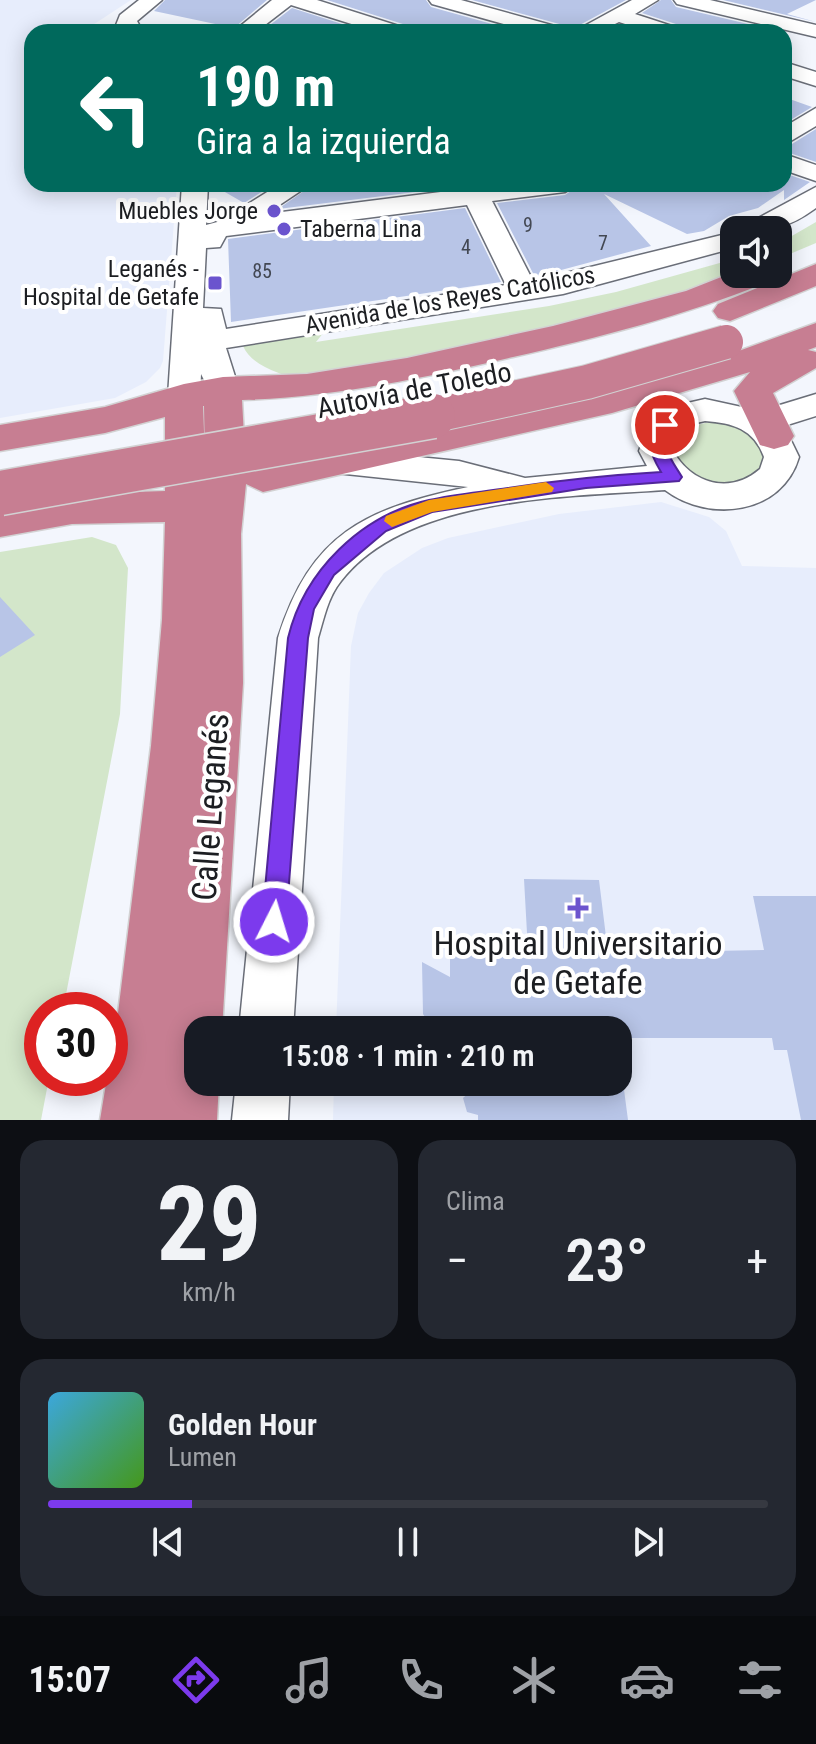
<!DOCTYPE html>
<html lang="es">
<head>
<meta charset="utf-8">
<style>
	body { margin:0; font-family:"Roboto Condensed",sans-serif; background:#242831; color:#f1f3f6; height:100vh; display:flex; flex-direction:column; font-size:30px; white-space:nowrap }
	* { box-sizing:border-box; margin:0 }
	p { font-size:26px; color:#9ea1a6 }
	.icon { flex:none; width:44px; height:44px; fill:none; stroke:currentColor; stroke-width:2; stroke-linecap:round; stroke-linejoin:round }
	.map { position:relative; height:1120px; overflow:hidden }
	.panel { display:flex; flex-direction:column; gap:20px; padding:20px; background:#0d0f14; flex:1 }
	.panel>* { flex:none }
	.guide { position:absolute; left:24px; top:24px; width:768px; height:168px; border-radius:24px; box-shadow:0 4px 20px #0003; background:#00695c; color:#fff; overflow:hidden }
	.tools { position:absolute; left:720px; top:216px; display:grid; gap:16px }
	.tools a { display:grid; place-items:center; width:72px; height:72px; border-radius:16px; background:#171b24; box-shadow:0 4px 20px #0003; font-size:40px }
	.speed { position:absolute; left:24px; top:992px; display:flex; gap:16px; font-size:40px; font-weight:700; text-align:center }
	.speed>* { display:grid; place-content:center; width:104px; height:104px; border-radius:50%; background:#171b24; box-shadow:0 4px 20px #0003; line-height:1 }
	.speed .limit { border:12px solid #d22; background:#fff; color:#111 }
	.pin { position:absolute; display:grid; place-items:center; width:68px; height:68px; color:#fff; margin:-34px; border:4px solid #fff; border-radius:50%; box-shadow:0 2px 8px #0007 }
	.me { position:absolute; width:88px; margin:-44px; rotate:5deg; stroke-linejoin:round; filter:drop-shadow(0 0 6px #0008) }
	.turn { display:flex; align-items:center; gap:28px; height:168px; padding:0 40px; font-size:36px }
	.turn .icon { width:104px; height:104px; stroke-width:2.5 }
	.turn b { display:block; font-size:56px; line-height:68px }
	.big { font-size:60px; font-weight:600; line-height:1.1 }
	.panel .widget { flex:1; display:flex; flex-direction:column; justify-content:center; gap:12px; min-width:0; padding:0 28px; border-radius:24px; background:#242831 }
	.panel .dial { align-items:center; gap:0 }
	.dial b { font-size:104px; line-height:1 }
	.song { display:flex; align-items:center; gap:24px }
	.cover { width:96px; height:96px; border-radius:12px; background:linear-gradient(135deg,hsl(200 70% 55%),hsl(100 70% 35%)) }
	.played { height:8px; border-radius:4px; background:linear-gradient(90deg,#7c3aed 20%,#363941 20%) }
	.keys { display:flex; justify-content:space-around; direction:ltr }
	.heat { display:flex; justify-content:space-between; align-items:center; font-size:44px; direction:ltr }
	.panel .tiles { flex:1; display:grid; gap:20px; grid-template-columns:1fr 1fr }
	.widget:last-child { grid-column:span 2 }
	.trip { position:absolute; left:184px; top:1016px; width:448px; height:80px; border-radius:24px; background:#171b24; box-shadow:0 4px 20px #0003; font-weight:600; line-height:80px; text-align:center }
	.menu { display:flex; height:128px; justify-content:space-around; align-items:center; background:#090b0e; color:#9ea1a6 }
	.menu .icon { width:56px; height:56px }
	.menu .on { color:#7c3aed }
	.menu b { font-size:36px; color:#f1f3f6 }
	.map>svg:first-child { display:block }
</style>
</head>
<body>
<div class="map">
<svg width="816" height="1120" viewBox="0 0 816 1120">
	<rect width="100%" height="100%" fill="#f3f6fd"/>
	<path fill="#e7edfc" d="M 0,0 L 131,0 L 82,32 L 32,32 L 32,184 L 177,184 L 163,361 L 160,368 L 146,382 L 115,398 L 0,418 Z
		M 661,502 L 709,517 L 726,531 L 742,566 L 816,568 L 816,1120 L 333,1120 L 334,1082 L 618,1082 L 618,1030 L 336,1030 L 351,646 L 358,613 L 369,593 L 384,573 L 422,548 L 448,538 L 559,514 Z"/>
	<path fill="#d3e6ca" d="M 816,222 L 816,243 L 778,259 L 778,244 Z
		M 734,259 L 734,274 L 719,282 L 499,342 L 302,381 C 282,374 252,367 243,346 L 324,332 L 316,342 L 549,306 L 616,292 Z
		M 714,422 C 745,427 759,434 766,465 C 763,469 758,477 753,480 C 725,496 678,476 674,445 C 682,427 696,424 714,422 Z
		M 92,537 L 116,545 L 128,568 L 120,714 L 63,1010 L 42,1010 L 42,1078 L 49,1078 L 41,1120 L 0,1120 L 0,552 Z"/>
	<path fill="#b8c5e7" d="M 165,0 L 267,0 L 234,28 L 154,11 Z
		M 327,0 L 426,0 L 431,7 L 521,32 L 411,32 L 406,25 Z
		M 472,0 L 626,0 L 576,27 L 575,32 L 568,32 L 563,25 Z
		M 661,0 L 671,0 L 676,7 L 782,32 L 684,32 L 679,25 L 642,13 Z
		M 723,0 L 816,0 L 787,14 L 816,22 Z
		M 292,8 L 367,32 L 261,32 Z
		M 784,97 L 812,107 L 784,124 Z
		M 816,129 L 816,162 L 784,151 L 792,144 Z
		M 784,173 L 810,182 L 784,200 L 784,190 L 758,208 L 729,216 L 704,231 L 687,234 L 604,194 L 651,246 L 535,277 L 497,203 L 565,195 L 581,184 L 784,184 Z
		M 211,184 L 274,184 L 244,203 Z
		M 314,184 L 480,184 L 278,209 Z
		M 465,208 L 501,282 L 231,322 L 228,239 Z
		M 0,597 L 35,635 L 0,657 Z
		M 524,879 L 599,880 L 608,953 L 764,950 L 753,896 L 816,896 L 816,1120 L 801,1120 L 787,1050 L 774,1050 L 772,1038 L 618,1038 L 618,1030 L 454,1030 L 454,1017 L 429,1023 L 423,1014 L 422,962 L 450,977 L 450,951 L 528,951 Z
		M 538,1082 L 623,1082 L 628,1120 L 478,1120 L 478,1115 L 467,1112 L 463,1098 L 472,1090 L 538,1090 Z"/>
	<g fill="none" stroke-linecap="round" stroke-linejoin="round">
		<g stroke="#6a6e78" stroke-width="3">
			<path id="minor" d="M 139,0 L 162,0 L 137,21 L 143,32 L 121,32 L 116,25 L 120,15 Z
				M 272,0 L 317,0 L 405,28 L 408,32 L 377,32 L 291,5 L 256,32 L 233,32 Z
				M 429,0 L 461,0 L 562,28 L 565,32 L 532,32 L 432,4 Z
				M 632,0 L 658,0 L 635,14 L 678,28 L 681,32 L 650,32 L 619,22 L 599,32 L 577,30 Z
				M 674,0 L 710,0 L 816,25 L 816,37 L 677,4 Z
				M 784,62 L 816,72 L 816,86 L 784,76 Z
				M 816,108 L 816,126 L 784,145 L 784,127 Z
				M 784,154 L 816,165 L 816,181 L 784,170 Z
				M 182,184 L 208,184 L 206,225 L 221,221 L 280,184 L 311,184 L 266,214 L 504,184 L 578,184 L 565,192 L 492,201 L 533,281 L 734,232 L 734,248 L 563,294 L 226,348 L 239,389 L 234,396 L 223,399 L 212,396 L 201,374 L 200,396 L 196,403 L 184,407 L 172,403 L 168,396 ZM 467,205 L 506,285 L 226,329 L 221,309 L 203,308 L 206,248 L 220,247 L 226,236 Z
				M 816,187 L 816,208 C 790,227 775,230 743,230 L 747,224 Z
				M 816,394 L 816,416 L 784,426 L 799,457 C 782,515 709,523 665,490 C 567,497 407,496 341,581 C 328,597 324,618 318,638 L 293,1030 L 239,1030 L 278,638 C 311,533 365,509 468,487 L 336,473 L 324,469 L 319,461 L 324,453 L 336,449 L 459,461 L 525,478 L 647,466 L 639,451 L 649,421 L 670,407 L 705,399 L 760,411 ZM 705,421 C 733,423 754,429 764,457 L 760,469 C 730,495 692,484 673,451 L 677,434 L 692,424 Z
				M 236,1082 L 290,1082 L 288,1120 L 232,1120 Z"/>
		</g>
		<g stroke="#d2d2d3" stroke-width="3">
			<path id="highway" d="M 816,264 L 816,286 L 730,321 L 718,318 L 713,311 L 718,304 Z
				M 734,272 L 775,274 L 770,281 C 687,315 600,337 513,357 C 423,378 335,397 242,400 L 246,473 L 249,468 L 612,388 L 736,352 L 816,323 L 816,347 L 808,350 L 816,352 L 816,368 L 773,393 L 794,436 L 788,445 L 774,449 L 760,445 L 734,391 L 750,372 L 612,413 L 263,492 L 246,484 L 241,534 L 243,683 L 222,1030 L 198,1030 L 198,1082 L 219,1082 L 217,1120 L 100,1120 L 107,1078 L 110,1078 L 151,746 L 162,620 L 165,522 L 72,524 L 0,537 L 0,505 L 72,494 L 165,491 L 165,417 L 105,433 L 0,451 L 0,425 L 105,407 L 184,384 L 223,377 L 307,374 L 407,358 L 553,326 L 686,291 ZM 203,406 L 204,406 L 205,457 Z"/>
		</g>
		<use href="#minor" fill="#fff" fill-rule="evenodd"/>
		<use href="#highway" fill="#c77e92" fill-rule="evenodd"/>
		<g stroke="#d2d2d3" stroke-width="36" stroke-linecap="butt">
			<path id="highway-bridge-far1" d="M 422,418 L 587,382 L 726,342"/>
		</g>
		<g stroke="#d2d2d3" stroke-width="47" stroke-linecap="butt">
			<path id="highway-bridge" d="M 0,493 L 433,416"/>
		</g>
		<use href="#highway-bridge-far1" stroke="#c77e92" stroke-width="34"/>
		<use href="#highway-bridge" stroke="#c77e92" stroke-width="44"/>
	</g>
	<path fill="#7c3aed" stroke="#51269a" stroke-width="2" d="M 665,419 L 673,425 C 660,448 669,456 682,477 L 679,481 L 586,488 L 432,512 L 386,531 L 334,575 L 314,609 L 308,638 L 286,922 L 282,931 L 274,934 L 265,931 L 262,922 L 288,638 C 304,571 361,515 429,500 C 455,494 482,492 508,488 C 560,480 610,475 661,472 C 648,450 646,443 659,421 Z"/>
	<path fill="#f59e0b" d="M 546,482 L 554,488 L 552,492 L 432,512 L 392,527 L 384,521 L 386,516 L 429,500 Z"/>
	<g fill="#6b54ce" stroke="#fff" stroke-width="3">
		<circle cx="274" cy="211" r="8"/>
		<circle cx="284" cy="229" r="8"/>
		<rect x="207" y="275" width="16" height="16" rx="4"/>
		<path d="M574 896h8v8h8v8h-8v8h-8v-8h-8v-8h8z"/>
	</g>
	<g text-anchor="middle" dominant-baseline="central" stroke-width="8" stroke-linejoin="round" paint-order="stroke">
		<g font-size="20" fill="#434853">
			<text x="528" y="225">9</text>
			<text x="603" y="243">7</text>
			<text x="466" y="247">4</text>
			<text x="262" y="271">85</text>
		</g>
		<g font-size="24" fill="#1c1e22" stroke="#fff" text-anchor="end">
			<text x="258" y="211">Muebles Jorge</text>
			<text x="300" y="229" text-anchor="start">Taberna Lina</text>
			<text x="199" y="269">Leganés -<tspan x="199" dy="28">Hospital de Getafe</tspan></text>
		</g>
		<g font-size="24" fill="#1c1e22" stroke="#fff">
			<text transform="translate(450 300) rotate(-10)">Avenida de los Reyes Católicos</text>
		</g>
		<g font-size="28" fill="#1c1e22" stroke="#fff">
			<text transform="translate(414 390) rotate(-11)">Autovía de Toledo</text>
		</g>
		<g font-size="34" fill="#1c1e22" stroke="#fff">
			<text transform="translate(210 807) rotate(-86)">Calle Leganés</text>
		</g>
		<g font-size="34" fill="#1c1e22" stroke="#fff">
			<text x="578" y="943">Hospital Universitario<tspan x="578" dy="39">de Getafe</tspan></text>
		</g>
	</g>
</svg>
<div class="tools">
<a><svg class="icon" aria-label="sound" viewBox="0 0 24 24"><path d="M4 9h4l5-4v14l-5-4H4zM17 9q2 3 0 6"/></svg></a>
</div>
<div class="speed"><div class="limit">30</div></div>
<div class="pin" style="left:665px;top:425px;background:#d93025"><svg class="icon" aria-label="arrive" viewBox="0 0 24 24"><path d="M6 21V4h12l-3 4 3 4H6"/></svg></div>
<svg class="me" style="left:274px;top:922px" viewBox="-20 -20 40 40"><circle r="17" fill="#7c3aed" stroke="#fff" stroke-width="3"/><path d="M0-11L8 9 0 5-8 9z" fill="#fff"/></svg>
<div class="trip">15:08 · 1 min · 210 m</div>
<div class="guide">
<div class="turn"><svg class="icon" aria-label="left" viewBox="0 0 24 24"><path d="M17 20v-9H6M10 6l-5 5 5 5"/></svg><div><b>190 m</b>Gira a la izquierda</div></div>
</div>
</div>
<section class="panel">
<div class="tiles">
<div class="widget dial"><b>29</b><p>km/h</p></div>
<div class="widget"><p>Clima</p>
<div class="heat"><a>−</a><b class="big">23°</b><a>+</a></div>
</div>
<div class="widget">
<div class="song"><i class="cover"></i><div><b>Golden Hour</b><p>Lumen</p></div></div>
<div class="played"></div>
<div class="keys"><svg class="icon" aria-label="previous" viewBox="0 0 24 24"><path d="M18 5L8 12l10 7zM5 5v14"/></svg><svg class="icon" aria-label="pause" viewBox="0 0 24 24"><path d="M8 5v14M16 5v14"/></svg><svg class="icon" aria-label="next" viewBox="0 0 24 24"><path d="M6 5l10 7-10 7zM19 5v14"/></svg></div>
</div>
</div>
</section>
<nav class="menu">
<b>15:07</b>
<svg class="icon on" aria-label="directions" viewBox="0 0 24 24"><path d="M12 3l9 9-9 9-9-9zM9 14v-3h6M13 9l2 2-2 2"/></svg>
<svg class="icon" aria-label="music" viewBox="0 0 24 24"><path d="M9 18V5l10-2v13"/><circle cx="6" cy="18" r="3"/><circle cx="16" cy="16" r="3"/></svg>
<svg class="icon" aria-label="phone" viewBox="0 0 24 24"><path d="M5 4h4l2 5-3 2q2 4 5 5l2-3 5 2v4C11 20 4 13 5 4z"/></svg>
<svg class="icon" aria-label="climate" viewBox="0 0 24 24"><path d="M12 3v18M4 7l16 10M4 17L20 7"/></svg>
<svg class="icon" aria-label="car" viewBox="0 0 24 24"><path d="M5 17H2v-5l4-1 3-4h7l3 4 3 1v5h-3M9 17h6M6 11h13"/><circle cx="7" cy="17" r="2"/><circle cx="17" cy="17" r="2"/></svg>
<svg class="icon" aria-label="filters" viewBox="0 0 24 24"><path d="M4 7h16M4 17h16"/><circle cx="9" cy="7" r="2"/><circle cx="15" cy="17" r="2"/></svg>
</nav>
</body>
</html>
